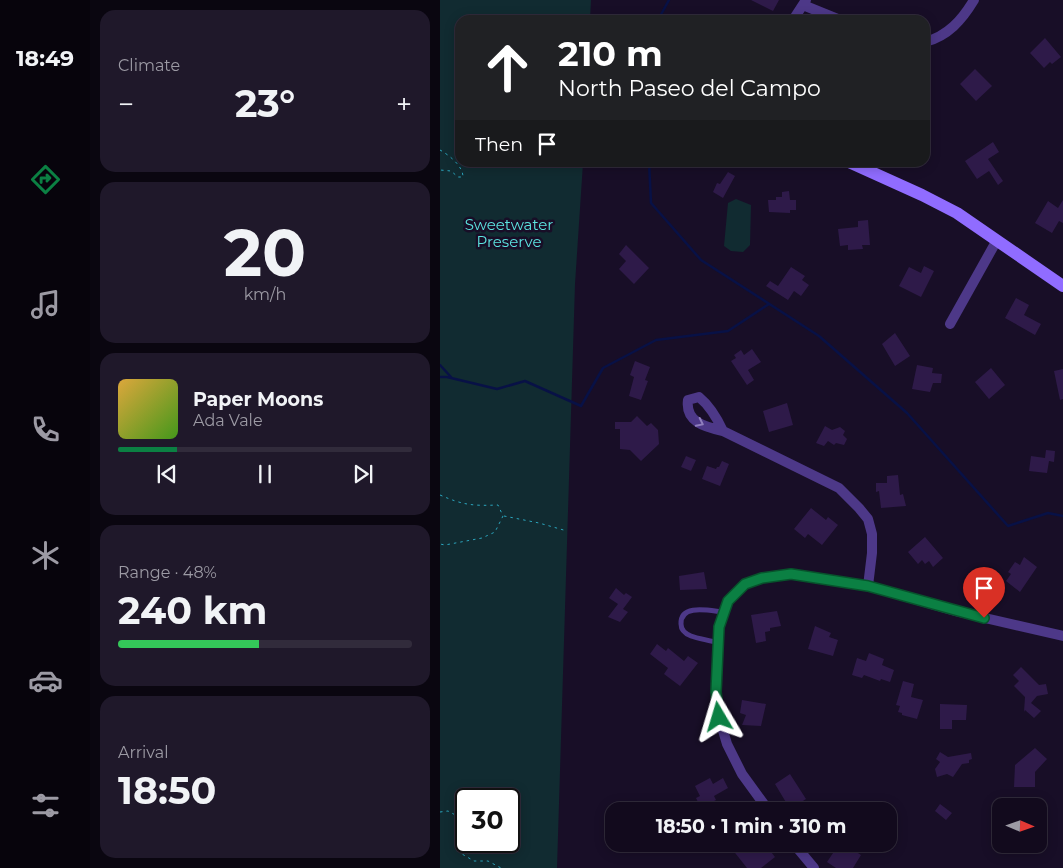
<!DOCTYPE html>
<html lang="en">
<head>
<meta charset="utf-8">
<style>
	body { margin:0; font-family:Montserrat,sans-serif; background:#1f182a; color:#f1f3f6; height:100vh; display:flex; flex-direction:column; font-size:19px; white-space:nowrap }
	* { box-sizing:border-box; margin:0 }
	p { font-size:16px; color:#9c9aa4 }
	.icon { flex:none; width:28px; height:28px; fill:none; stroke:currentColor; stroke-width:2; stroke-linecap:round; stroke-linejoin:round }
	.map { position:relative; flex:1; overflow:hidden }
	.drawer { display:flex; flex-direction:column; gap:10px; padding:10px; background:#0a0610; width:350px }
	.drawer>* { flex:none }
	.top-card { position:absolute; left:15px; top:15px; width:475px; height:152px; border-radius:15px; box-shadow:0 2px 12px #0003,0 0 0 1px #312b3b; background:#202124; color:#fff; overflow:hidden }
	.needle { width:32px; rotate:92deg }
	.fabs { position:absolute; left:552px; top:798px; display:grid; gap:10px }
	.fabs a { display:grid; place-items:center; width:55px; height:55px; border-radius:10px; background:#120a1d; box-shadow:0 2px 12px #0003,0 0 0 1px #312b3b; font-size:25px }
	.speed { position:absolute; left:15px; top:788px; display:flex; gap:10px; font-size:25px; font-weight:700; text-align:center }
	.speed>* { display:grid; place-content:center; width:65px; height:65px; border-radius:50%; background:#120a1d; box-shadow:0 2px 12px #0003,0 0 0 1px #312b3b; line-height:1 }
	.speed .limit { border:2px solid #111; border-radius:8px; background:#fff; color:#111 }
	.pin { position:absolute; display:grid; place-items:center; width:42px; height:42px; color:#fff; margin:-51px -21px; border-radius:50% 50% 50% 0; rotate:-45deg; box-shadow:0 0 5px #0007 }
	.pin .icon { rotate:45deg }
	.me { position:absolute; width:55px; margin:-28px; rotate:353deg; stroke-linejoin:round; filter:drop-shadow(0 0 4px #0008) }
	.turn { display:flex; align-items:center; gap:18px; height:105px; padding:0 20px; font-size:22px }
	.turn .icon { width:65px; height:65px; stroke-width:2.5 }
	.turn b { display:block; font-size:35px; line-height:42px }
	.then { display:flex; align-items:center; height:48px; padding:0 20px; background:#0003; gap:10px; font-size:19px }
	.big { font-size:38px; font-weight:700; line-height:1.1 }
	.drawer .card { flex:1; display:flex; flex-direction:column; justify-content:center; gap:8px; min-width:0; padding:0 18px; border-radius:15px; background:#1f182a }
	.drawer .dial { align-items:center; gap:0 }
	.dial b { font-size:65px; line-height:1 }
	.song { display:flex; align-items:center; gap:15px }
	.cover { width:60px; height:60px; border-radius:8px; background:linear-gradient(135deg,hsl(40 70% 55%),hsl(100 70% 35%)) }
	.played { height:5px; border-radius:2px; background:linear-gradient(90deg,#0b8043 20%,#312b3b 20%) }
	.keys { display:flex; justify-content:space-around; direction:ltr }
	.heat { display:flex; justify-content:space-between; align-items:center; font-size:28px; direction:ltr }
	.charge { height:8px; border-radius:4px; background:linear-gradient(90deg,#34c759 48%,#312b3b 0) }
	.trip { position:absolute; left:165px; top:802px; width:292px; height:50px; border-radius:15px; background:#120a1d; box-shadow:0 2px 12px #0003,0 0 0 1px #312b3b; font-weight:700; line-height:50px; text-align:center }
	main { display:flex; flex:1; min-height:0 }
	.dock { display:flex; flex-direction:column; width:90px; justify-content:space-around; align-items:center; background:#07040c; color:#9c9aa4 }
	.dock .icon { width:35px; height:35px }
	.dock .on { color:#0b8043 }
	.dock b { font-size:22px; color:#f1f3f6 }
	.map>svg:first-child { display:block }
</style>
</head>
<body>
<main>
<nav class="dock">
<b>18:49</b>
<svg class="icon on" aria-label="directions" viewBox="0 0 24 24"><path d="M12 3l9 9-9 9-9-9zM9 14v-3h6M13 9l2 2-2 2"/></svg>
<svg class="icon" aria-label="music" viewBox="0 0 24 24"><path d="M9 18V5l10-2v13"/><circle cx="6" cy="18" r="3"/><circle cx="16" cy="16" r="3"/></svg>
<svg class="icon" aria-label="phone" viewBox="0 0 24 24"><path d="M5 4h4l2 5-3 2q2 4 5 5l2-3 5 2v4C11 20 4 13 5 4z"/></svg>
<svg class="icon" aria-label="climate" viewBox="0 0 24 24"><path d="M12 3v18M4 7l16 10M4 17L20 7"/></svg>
<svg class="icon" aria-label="car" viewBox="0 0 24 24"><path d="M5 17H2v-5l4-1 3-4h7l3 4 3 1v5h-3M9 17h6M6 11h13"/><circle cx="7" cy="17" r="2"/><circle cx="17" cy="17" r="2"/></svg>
<svg class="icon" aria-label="filters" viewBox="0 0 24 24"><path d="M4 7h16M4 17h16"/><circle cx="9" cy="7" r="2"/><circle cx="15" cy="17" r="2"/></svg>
</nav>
<section class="drawer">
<div class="card"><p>Climate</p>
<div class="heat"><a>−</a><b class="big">23°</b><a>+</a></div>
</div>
<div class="card dial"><b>20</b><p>km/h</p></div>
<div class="card">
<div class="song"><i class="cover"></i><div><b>Paper Moons</b><p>Ada Vale</p></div></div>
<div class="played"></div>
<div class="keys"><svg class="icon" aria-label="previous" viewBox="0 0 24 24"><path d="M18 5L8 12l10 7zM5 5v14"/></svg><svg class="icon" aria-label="pause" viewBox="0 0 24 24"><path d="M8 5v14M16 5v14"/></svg><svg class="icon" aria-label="next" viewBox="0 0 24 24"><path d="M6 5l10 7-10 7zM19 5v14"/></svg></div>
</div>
<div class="card"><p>Range · 48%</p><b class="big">240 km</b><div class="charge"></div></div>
<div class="card"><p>Arrival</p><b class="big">18:50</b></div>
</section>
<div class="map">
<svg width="623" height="868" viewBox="0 0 623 868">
	<rect width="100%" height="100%" fill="#180e27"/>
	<path fill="#112b31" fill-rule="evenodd" d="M 0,0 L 151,0 L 150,20 L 20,20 L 20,162 L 143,163 L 135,284 L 117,868 L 0,868 ZM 26,799 L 69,799 L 69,841 L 26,841 Z
		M 296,199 L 311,205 L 310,245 L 303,252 L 291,251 L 284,246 L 288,203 Z"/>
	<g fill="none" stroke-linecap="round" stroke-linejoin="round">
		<path stroke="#081146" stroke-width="2.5" d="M 218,20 L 229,0
			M 209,162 L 211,203 L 261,260 L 379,336 L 467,413 L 568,526 L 608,513 L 623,516
			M 0,365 L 11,377
			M 0,377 L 7,377 L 57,389 L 85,381 L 141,406 L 163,368 L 216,340 L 288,331 L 329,304"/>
	</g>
	<path fill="#2e1a49" d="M 311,0 L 339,0 L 333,11 Z
		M 605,38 L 621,57 L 612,64 L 610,62 L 604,68 L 590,53 Z
		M 535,69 L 552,86 L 536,101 L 520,84 Z
		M 553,142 L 559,152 L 548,159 L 563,181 L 558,185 L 549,171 L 537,179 L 525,161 Z
		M 288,172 L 295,176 L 283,198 L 273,192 L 277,183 L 280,184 Z
		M 349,191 L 350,200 L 356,200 L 356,210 L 350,210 L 350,213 L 329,212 L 328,200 L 336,200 L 336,197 L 342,197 L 342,192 Z
		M 623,200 L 623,223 L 619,221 L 612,233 L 595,223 L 608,201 L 618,208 Z
		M 428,220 L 430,245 L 422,245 L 423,249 L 408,250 L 408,245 L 400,246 L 398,229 L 418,227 L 418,221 Z
		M 186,245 L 209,268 L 194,284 L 179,269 L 186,261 L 179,254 Z
		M 484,266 L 494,271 L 481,297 L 459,286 L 469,267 L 481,273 Z
		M 351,267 L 365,276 L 362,280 L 369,285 L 361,296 L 354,291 L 348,300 L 326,286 L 330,281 L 338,286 Z
		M 576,298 L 589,305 L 584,315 L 601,324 L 595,335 L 565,318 Z
		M 455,333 L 470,356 L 455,366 L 442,344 Z
		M 312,349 L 321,362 L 308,370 L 314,380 L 307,385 L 291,361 L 296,358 L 294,355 L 301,350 L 304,355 Z
		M 195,361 L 210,367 L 205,380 L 208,381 L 201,400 L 189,396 L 194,377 L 190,375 Z
		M 477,365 L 493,368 L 492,373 L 502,374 L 501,383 L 493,383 L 490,392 L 472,389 Z
		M 551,368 L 565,385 L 549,399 L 535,382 Z
		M 623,369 L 623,399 L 620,400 L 614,371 Z
		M 347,403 L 353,425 L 329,432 L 323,411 Z
		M 197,416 L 207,426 L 211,423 L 218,430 L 219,444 L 201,461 L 190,450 L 180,449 L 180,429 L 175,429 L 175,422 L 191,422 Z
		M 385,426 L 392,430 L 400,427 L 405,431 L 403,435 L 407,439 L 404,445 L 396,443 L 394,445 L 388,441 L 384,446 L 376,443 Z
		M 606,450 L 615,451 L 614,462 L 609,461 L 607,473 L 589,471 L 591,456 L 605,458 Z
		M 246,456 L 256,460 L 251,471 L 241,467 Z
		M 282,461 L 289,464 L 280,486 L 262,479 L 267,466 L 276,469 L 277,467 L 279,467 Z
		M 458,475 L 460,495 L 463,494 L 466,506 L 441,508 L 439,491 L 436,492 L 436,483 L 447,483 L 447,476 Z
		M 371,508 L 386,520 L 388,517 L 398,525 L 382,545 L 368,534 L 365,538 L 354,529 Z
		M 485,537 L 503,558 L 493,567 L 489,561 L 485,564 L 482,560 L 478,564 L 468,552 Z
		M 584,557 L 597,567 L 580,592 L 566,581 L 571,574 L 568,572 L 575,562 L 580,565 Z
		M 264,572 L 267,589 L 240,590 L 239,576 Z
		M 176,588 L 184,595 L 186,593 L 192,597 L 183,609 L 188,612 L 180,622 L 168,617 L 178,604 L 169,598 Z
		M 337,611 L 341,626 L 330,628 L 330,631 L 325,632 L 326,641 L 316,643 L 311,615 Z
		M 375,626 L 391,633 L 389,637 L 398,640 L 393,656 L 368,649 Z
		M 217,644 L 226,651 L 228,648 L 244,661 L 248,656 L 258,663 L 240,686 L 224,674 L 228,668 L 210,654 Z
		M 429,653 L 444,659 L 442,665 L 454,670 L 450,682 L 441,679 L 440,681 L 424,675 L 422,678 L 412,675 L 417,658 L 426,661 Z
		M 581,667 L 599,685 L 606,684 L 608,694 L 597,696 L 591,703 L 601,711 L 594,718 L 585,710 L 584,712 L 585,697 L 574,686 L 579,681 L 573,675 Z
		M 463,681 L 474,684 L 471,697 L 483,700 L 477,719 L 462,715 L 462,713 L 458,712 L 460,706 L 456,705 Z
		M 302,700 L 326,704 L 321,726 L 302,725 L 306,715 L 300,713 Z
		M 500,704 L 527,705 L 526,720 L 512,720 L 512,729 L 500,729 Z
		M 595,748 L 607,759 L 595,772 L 595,787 L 574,787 L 575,765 Z
		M 500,752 L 508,757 L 531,753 L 532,759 L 529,760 L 529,763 L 522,764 L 513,777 L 507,774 L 497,777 L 495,769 L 500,762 L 496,759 Z
		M 350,774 L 366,799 L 350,809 L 335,784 Z
		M 270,778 L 273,784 L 283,778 L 288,788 L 274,796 L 276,800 L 261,808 L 256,798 L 260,796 L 255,786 Z
		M 178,803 L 183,806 L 193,804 L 194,811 L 172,811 L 172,808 L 175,807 Z
		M 500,804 L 512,813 L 506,820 L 495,811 Z
		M 288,844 L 315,844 L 323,853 L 328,848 L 335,857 L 321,868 L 307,868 Z
		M 407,846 L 421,855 L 413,868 L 396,868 L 387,862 L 397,847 L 404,851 Z"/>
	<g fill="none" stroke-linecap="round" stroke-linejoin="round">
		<path stroke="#2ba5bd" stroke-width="1" stroke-dasharray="2.5 4" stroke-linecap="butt" d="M 0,150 C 9,155 23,166 23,177 L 18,177 L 11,171 L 0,170
			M 0,495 C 23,505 32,506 58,505 L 63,516 L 55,532 L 42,538 L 5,545 L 0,544
			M 64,516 L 99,523 L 127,531
			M 0,812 L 8,811 L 19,817 C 22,831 18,841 22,854 L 34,861 L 48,861 L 61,868"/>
		<path stroke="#4d3888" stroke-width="5" d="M 278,643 C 269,640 259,639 251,636 C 246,634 241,630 241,624 C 240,603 271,611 284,612"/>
		<path stroke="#4d3888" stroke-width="10" d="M 363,5 L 400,20
			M 353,20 L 366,0
			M 485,42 C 508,36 522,20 534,0
			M 510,324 L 557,240
			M 283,431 C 277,418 270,406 259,397 L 248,400 C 245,422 265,427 283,431 L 399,488 L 419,508 L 428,519 L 432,534 L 432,553 L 428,586
			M 329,811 L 302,774 L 287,744 L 279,717 L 276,692 L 279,627 L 288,601 L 305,584 L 322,578 L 351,574 L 428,586 L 519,612 L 623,636
			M 354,844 L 374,868"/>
		<path stroke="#906cff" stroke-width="12" d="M 409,162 L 482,195 L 517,213 L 623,286"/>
	</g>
	<defs><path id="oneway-chevron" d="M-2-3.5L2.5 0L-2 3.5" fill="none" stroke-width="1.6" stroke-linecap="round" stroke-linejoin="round" transform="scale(1.25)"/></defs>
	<use stroke="#907fbe" href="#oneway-chevron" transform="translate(260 423) rotate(26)"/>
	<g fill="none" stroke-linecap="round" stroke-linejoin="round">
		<g stroke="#07532c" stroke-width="12">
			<path id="route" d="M 279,717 L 276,692 L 279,627 L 288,601 L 305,584 L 322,578 L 351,574 L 428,586 L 544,618"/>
		</g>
		<use href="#route" stroke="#0b8043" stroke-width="9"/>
	</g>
	<g text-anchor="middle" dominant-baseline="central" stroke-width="5" stroke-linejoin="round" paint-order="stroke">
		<g font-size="15" fill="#5ce4e0" stroke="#180e27">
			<text x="69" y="224">Sweetwater<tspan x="69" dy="17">Preserve</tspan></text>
		</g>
	</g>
</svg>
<div class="fabs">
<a><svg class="needle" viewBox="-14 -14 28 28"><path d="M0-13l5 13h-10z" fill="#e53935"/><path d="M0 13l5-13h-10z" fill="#9c9aa4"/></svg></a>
</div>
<div class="speed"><div class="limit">30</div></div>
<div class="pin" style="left:544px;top:618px;background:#d93025"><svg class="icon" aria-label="arrive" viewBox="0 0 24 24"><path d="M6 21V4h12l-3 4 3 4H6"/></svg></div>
<svg class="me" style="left:279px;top:717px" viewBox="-20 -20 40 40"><path d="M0-17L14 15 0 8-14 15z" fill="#0b8043" stroke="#fff" stroke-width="4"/></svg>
<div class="trip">18:50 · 1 min · 310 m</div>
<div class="top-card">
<div class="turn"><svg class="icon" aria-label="ahead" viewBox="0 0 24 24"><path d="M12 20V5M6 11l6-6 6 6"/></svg><div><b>210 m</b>North Paseo del Campo</div></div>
<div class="then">Then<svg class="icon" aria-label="arrive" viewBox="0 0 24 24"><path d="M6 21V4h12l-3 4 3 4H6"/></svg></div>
</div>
</div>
</main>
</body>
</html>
